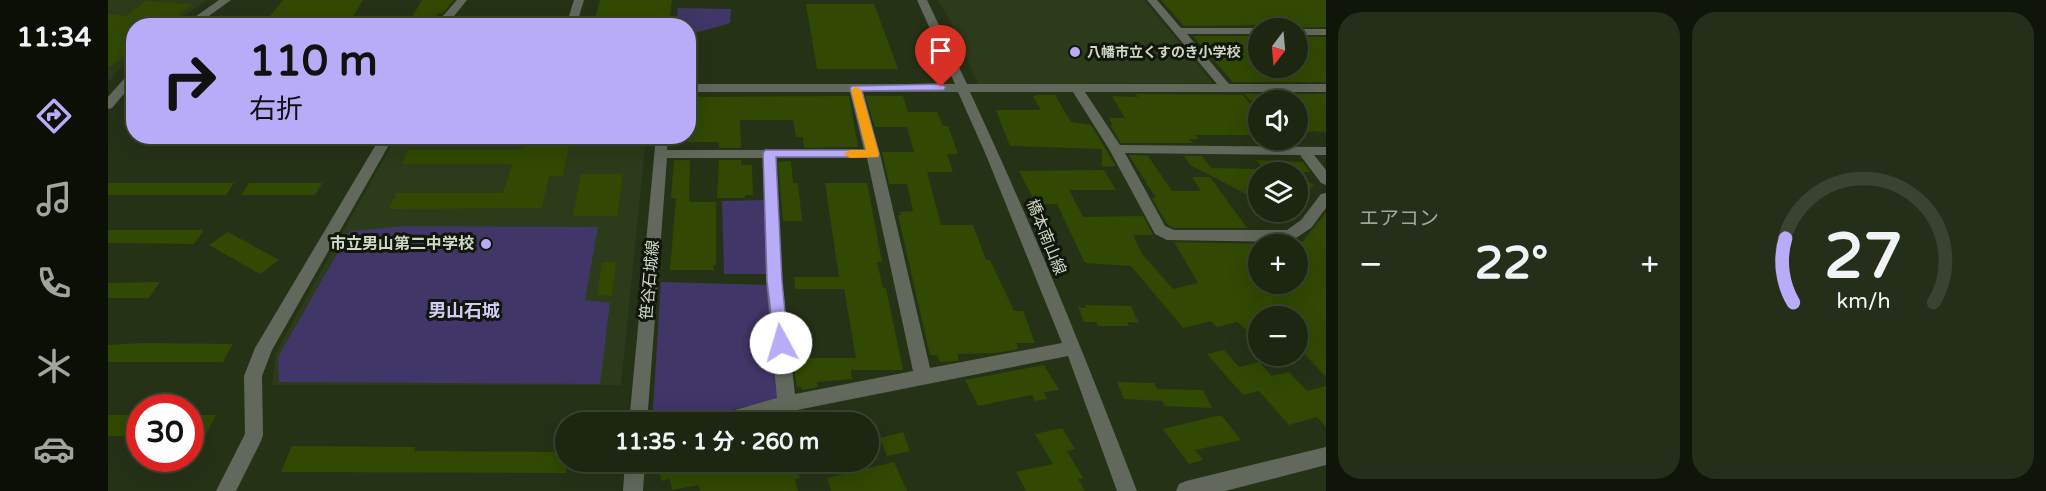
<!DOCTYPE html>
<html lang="ja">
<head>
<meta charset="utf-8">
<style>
	body { margin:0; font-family:"Varela Round","Noto Sans JP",sans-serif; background:#252e19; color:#f1f3f6; height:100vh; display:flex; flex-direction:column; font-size:22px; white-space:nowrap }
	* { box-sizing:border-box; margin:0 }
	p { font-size:20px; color:#a0a59f }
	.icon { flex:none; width:33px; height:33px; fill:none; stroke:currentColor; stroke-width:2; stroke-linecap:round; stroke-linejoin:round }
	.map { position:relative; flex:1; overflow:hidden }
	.panel { display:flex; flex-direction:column; gap:12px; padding:12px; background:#0f1509; width:720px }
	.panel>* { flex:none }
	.hud { position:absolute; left:18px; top:18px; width:570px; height:126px; border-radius:24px; box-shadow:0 6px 24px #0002,0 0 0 2px #3a4330; background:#b8abf7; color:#111; overflow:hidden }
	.needle { width:39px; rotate:196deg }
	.tools { position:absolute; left:1140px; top:18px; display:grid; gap:12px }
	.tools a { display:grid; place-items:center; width:60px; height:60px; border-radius:50%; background:#1c2610; box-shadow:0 6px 24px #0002,0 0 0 2px #3a4330; font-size:30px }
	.speed { position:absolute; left:18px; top:394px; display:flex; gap:12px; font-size:30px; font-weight:700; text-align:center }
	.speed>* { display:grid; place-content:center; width:78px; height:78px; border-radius:50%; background:#1c2610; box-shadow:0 6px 24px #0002,0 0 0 2px #3a4330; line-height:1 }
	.speed .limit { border:9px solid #d22; background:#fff; color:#111 }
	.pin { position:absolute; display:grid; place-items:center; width:51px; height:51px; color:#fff; margin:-62px -26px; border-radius:50% 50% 50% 0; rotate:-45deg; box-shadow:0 0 6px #0007 }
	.pin .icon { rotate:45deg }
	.me { position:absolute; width:66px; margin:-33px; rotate:354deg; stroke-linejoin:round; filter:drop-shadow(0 0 4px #0008) }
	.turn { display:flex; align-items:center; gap:21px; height:126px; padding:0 24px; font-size:27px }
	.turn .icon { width:78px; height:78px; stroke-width:2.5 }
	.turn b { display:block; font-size:42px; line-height:51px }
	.big { font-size:45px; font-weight:700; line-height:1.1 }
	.panel .card { flex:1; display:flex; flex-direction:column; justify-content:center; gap:9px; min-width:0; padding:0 21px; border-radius:24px; background:#252e19 }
	.panel .dial { align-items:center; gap:0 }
	.dial svg { height:156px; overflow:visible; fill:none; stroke:#3a4330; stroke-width:7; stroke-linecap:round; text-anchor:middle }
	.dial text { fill:#f1f3f6; stroke:none }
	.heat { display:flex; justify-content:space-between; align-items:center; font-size:33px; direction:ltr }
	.panel .tiles { flex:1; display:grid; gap:12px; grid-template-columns:repeat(2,1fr) }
	.trip { position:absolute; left:447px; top:412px; width:324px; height:60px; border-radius:30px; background:#1c2610; box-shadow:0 6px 24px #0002,0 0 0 2px #3a4330; font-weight:700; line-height:60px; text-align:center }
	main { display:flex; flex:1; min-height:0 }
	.tab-bar { display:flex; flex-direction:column; width:108px; justify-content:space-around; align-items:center; background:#0b0f06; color:#a0a59f }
	.tab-bar .icon { width:42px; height:42px }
	.tab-bar .active { color:#b8abf7 }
	.tab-bar b { font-size:27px; color:#f1f3f6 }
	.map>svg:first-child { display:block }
</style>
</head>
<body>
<main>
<nav class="tab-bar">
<b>11:34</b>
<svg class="icon active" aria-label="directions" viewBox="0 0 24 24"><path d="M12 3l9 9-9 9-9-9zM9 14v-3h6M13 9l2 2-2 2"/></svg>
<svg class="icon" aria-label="music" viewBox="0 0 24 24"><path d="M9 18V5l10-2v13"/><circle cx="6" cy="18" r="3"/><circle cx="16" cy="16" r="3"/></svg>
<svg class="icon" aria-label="phone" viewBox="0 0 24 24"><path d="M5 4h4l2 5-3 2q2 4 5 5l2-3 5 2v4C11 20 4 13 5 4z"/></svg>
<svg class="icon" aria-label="climate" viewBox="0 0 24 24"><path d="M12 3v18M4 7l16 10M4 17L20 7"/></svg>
<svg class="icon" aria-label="car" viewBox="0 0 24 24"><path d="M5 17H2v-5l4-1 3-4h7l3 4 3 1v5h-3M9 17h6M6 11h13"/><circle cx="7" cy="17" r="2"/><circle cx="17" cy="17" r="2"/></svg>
</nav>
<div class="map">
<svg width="1218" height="491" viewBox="0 0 1218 491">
	<rect width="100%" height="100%" fill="#263216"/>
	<path fill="#2c3b19" d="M 0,0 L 100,0 L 61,25 L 26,26 L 25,55 L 0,82 Z
		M 829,0 L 1036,0 L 1105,83 L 870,84 L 842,20 Z
		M 288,137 L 538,137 L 513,385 L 164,385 L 168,352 Z"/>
	<path fill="#403667" d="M 570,8 L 623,9 L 622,23 L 581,35 L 580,26 L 568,25 Z
		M 656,200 L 660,274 L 616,274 L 614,201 Z
		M 296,226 L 490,227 L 477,300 L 502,303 L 492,384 L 171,382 L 170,357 L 242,231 Z
		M 553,282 L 661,285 L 673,399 L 566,423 L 544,423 Z"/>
	<path fill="#314902" d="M 175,0 L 255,0 L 239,26 L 154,26 Z
		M 314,0 L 346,0 L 334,14 L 330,13 L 325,22 L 301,22 Z
		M 492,0 L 564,0 L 561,26 L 485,26 Z
		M 1053,0 L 1218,0 L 1218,27 L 1178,28 L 1174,25 L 1076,26 Z
		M 38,1 L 85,4 L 56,26 L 26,26 L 26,49 L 0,68 L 0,14 L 17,16 Z
		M 698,4 L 766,4 L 790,69 L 709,69 Z
		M 1085,36 L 1150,36 L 1150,68 L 1195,68 L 1190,62 L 1190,37 L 1218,37 L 1218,82 L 1125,82 Z
		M 1028,94 L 1135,95 L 1150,114 L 1150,135 L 1087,135 L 1090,139 L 1081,139 L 1085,143 L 1013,143 L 1002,125 L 1005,126 L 1001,118 L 1017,118 L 1004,96 L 1030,97 Z
		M 1136,94 L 1218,94 L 1218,132 L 1190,131 L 1190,100 L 1142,100 Z
		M 929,95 L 947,95 L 963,122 L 983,125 L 1008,166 L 994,167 L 994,149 L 902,146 L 888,110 L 933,110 L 925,96 Z
		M 741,96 L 750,147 L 696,148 L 695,137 L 688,137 L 685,120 L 632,120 L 633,148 L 611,148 L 611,142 L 580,142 L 580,97 Z
		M 757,96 L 795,96 L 800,112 L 829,112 L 835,126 L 840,126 L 850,154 L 839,154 L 845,172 L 819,172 L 833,225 L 865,225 L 878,260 L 882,260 L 906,311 L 915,311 L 927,343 L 908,343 L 910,349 L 888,353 L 849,354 L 851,360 L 848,361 L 832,362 L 829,355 L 822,355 L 790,215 L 793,215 L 792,212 L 805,211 L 799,184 L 781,184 L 774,152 L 806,152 L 799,127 L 767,127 Z
		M 417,141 L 462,141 L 455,176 L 441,176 L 434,208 L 281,209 L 288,193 L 395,193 L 404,164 L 294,164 L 300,150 L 408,150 L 415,149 Z
		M 1021,155 L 1040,156 L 1064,191 L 1093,191 L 1084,177 L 1102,177 L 1139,228 L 1066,228 L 1059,224 L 1044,198 L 1048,198 Z
		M 1076,156 L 1094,156 L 1103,168 L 1150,169 L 1150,200 L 1082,165 Z
		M 566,160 L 582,160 L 581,202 L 608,202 L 608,265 L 605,265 L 606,270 L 562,270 L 568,198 L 563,198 Z
		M 611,160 L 633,160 L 633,165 L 644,165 L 645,195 L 637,195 L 637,198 L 609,198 Z
		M 1148,160 L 1195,162 L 1202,172 L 1159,172 Z
		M 683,161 L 685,183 L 690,183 L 694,221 L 675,221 L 670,162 Z
		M 996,170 L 1008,190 L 961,190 L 975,217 L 1035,216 L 1045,235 L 1025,235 L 1034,254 L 1065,289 L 1090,283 L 1066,242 L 1150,244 L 1150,288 L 1190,287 L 1190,241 L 1195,241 L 1218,212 L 1218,377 L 1190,347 L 1190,316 L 1150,316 L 1150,340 L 1129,322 L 1109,327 L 1103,321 L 1075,328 L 1023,266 L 977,263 L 949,204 L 928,204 L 911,171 Z
		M 473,174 L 515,174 L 509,216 L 465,216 Z
		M 1190,176 L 1206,185 L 1190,201 Z
		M 0,183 L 126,183 L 118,195 L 0,195 Z
		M 141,183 L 214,183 L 207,195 L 133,195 Z
		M 717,183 L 759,183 L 774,262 L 769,262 L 775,288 L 778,288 L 795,370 L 743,370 L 744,379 L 709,382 L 710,387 L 694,390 L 693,387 L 689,387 L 686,367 L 695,367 L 694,358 L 748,358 L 736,289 L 687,289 L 686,277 L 731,277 Z
		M 0,230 L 96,230 L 86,244 L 0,243 Z
		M 120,232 L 171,260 L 152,274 L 101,245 Z
		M 494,262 L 508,262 L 504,296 L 489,295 Z
		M 52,282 L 41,298 L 0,298 L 0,283 Z
		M 977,305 L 1023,306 L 1031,323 L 1019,322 L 1021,326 L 990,326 L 988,322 L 976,322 L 970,307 L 978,308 Z
		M 36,343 L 125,344 L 115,362 L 0,362 L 0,345 Z
		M 1116,350 L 1131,367 L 1151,362 L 1164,376 L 1181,372 L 1199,391 L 1218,386 L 1218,427 L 1209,417 L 1181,425 L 1151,391 L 1135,395 L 1099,354 Z
		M 936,365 L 951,390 L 936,392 L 939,399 L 927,401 L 924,395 L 870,406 L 857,380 Z
		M 1009,382 L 1046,383 L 1049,389 L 1095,390 L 1104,408 L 1057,406 L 1054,401 L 1016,399 Z
		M 0,415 L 32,415 L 32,436 L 0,436 Z
		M 82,415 L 108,415 L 97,436 L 82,436 Z
		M 1108,416 L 1114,416 L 1133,440 L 1087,450 L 1095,460 L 1081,464 L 1055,429 Z
		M 954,428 L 967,449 L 959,451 L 975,478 L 970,479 L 977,491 L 918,491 L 908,472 L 945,464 L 927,434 Z
		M 795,432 L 802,451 L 779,456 L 772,438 Z
		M 184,446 L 307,447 L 306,451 L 458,452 L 458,473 L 173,472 Z
		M 550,462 L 576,462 L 578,470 L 613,462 L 687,462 L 692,478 L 687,479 L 690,491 L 592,491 L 591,485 L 564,490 L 562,479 L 553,481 Z
		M 786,462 L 799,491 L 723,491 L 719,478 Z"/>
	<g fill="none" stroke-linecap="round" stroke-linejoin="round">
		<path fill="#62695c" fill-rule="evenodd" d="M 111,0 L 123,0 L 87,26 L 74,26 Z
			M 349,0 L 359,0 L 338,26 L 326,26 Z
			M 466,0 L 476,0 L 468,26 L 458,26 Z
			M 809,0 L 819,0 L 859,84 L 1109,84 L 1039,0 L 1049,0 L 1073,28 L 1153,28 L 1150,28 L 1150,34 L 1079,34 L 1121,84 L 1218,84 L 1218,92 L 977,92 L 1012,145 L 1218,147 L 1218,155 L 1206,155 L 1218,170 L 1218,185 L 1213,183 L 1192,155 L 1017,153 L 1057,226 L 1066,230 L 1179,230 L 1193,220 L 1213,194 L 1218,193 L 1218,208 L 1203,228 L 1182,242 L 1059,240 L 1047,234 L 1001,149 L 965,92 L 862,92 C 923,222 977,356 1029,491 L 1009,491 L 960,356 L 679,412 L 642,423 L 604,423 L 606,417 L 613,414 L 669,398 L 658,281 L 655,158 L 559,158 L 539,423 L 521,423 L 548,136 L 560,136 L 559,150 L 756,150 L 742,92 L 580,92 L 580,84 L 847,84 ZM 754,92 L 850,92 L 878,155 L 954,343 L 822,368 L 772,154 ZM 668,158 L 759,158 L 805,371 L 687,394 L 674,281 Z
			M 1190,29 L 1218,29 L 1218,35 L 1190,35 Z
			M 26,71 L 26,82 L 4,108 L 0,109 L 0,97 L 22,72 Z
			M 273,136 L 286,136 L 164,350 L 154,376 L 155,435 L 153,441 L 128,491 L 108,491 L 137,434 L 136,376 L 147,348 Z
			M 1218,447 L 1218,465 L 1117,491 L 1068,491 L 1071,484 L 1078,481 Z
			M 517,462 L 537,462 L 535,491 L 515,491 Z"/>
	</g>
	<path fill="#b8abf7" stroke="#786fa1" stroke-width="1.5" d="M 833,84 L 838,87 L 836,90 L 754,91 L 771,154 L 770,157 L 668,157 L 674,281 L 680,343 L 678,347 L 673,349 L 667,347 L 659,281 L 655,153 L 657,150 L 758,150 L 742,88 L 744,86 Z"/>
	<path fill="#f59e0b" d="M 748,87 L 753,90 L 771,154 L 770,157 L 742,158 L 736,154 L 742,150 L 758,150 L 743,90 Z"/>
	<g fill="#b8abf7" stroke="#12170b" stroke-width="2">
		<circle cx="967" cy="52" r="6"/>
		<circle cx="378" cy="244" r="6"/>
	</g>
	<g text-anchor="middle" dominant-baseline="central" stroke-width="6" stroke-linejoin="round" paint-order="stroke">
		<g font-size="14" font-weight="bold" fill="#cfd7c7" stroke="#12170b" text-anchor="start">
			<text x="979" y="52">八幡市立くすのき小学校</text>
		</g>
		<g font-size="16" fill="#cfd7c7" stroke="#12170b">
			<text transform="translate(938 237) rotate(68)">橋本南山線</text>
			<text transform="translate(542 280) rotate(-85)">笹谷石城線</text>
		</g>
		<g font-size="16" font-weight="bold" fill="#cfd7c7" stroke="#12170b" text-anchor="end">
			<text x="366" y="244">市立男山第二中学校</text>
		</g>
		<g font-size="18" font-weight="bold" fill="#d1ccf7" stroke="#12170b">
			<text x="356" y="311">男山石城</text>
		</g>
	</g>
</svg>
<div class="tools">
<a><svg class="needle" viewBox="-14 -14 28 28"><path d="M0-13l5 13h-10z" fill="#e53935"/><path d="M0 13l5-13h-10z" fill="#a0a59f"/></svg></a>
<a><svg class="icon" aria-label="sound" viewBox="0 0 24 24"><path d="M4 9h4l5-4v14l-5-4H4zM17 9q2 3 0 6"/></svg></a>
<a><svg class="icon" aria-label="layers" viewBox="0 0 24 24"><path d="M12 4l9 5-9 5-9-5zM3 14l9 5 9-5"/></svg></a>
<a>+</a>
<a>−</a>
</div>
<div class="speed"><div class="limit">30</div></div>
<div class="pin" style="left:833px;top:87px;background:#d93025"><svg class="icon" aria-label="arrive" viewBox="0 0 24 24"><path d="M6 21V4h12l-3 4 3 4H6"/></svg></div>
<svg class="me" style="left:673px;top:343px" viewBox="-20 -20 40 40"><circle r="19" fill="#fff"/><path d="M0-13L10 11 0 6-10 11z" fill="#b8abf7"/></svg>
<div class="trip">11:35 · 1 分 · 260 m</div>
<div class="hud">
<div class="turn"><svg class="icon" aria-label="right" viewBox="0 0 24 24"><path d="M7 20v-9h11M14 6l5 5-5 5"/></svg><div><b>110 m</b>右折</div></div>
</div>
</div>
<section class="panel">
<div class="tiles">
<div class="card"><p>エアコン</p>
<div class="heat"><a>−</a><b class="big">22°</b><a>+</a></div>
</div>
<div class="card dial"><svg viewBox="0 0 100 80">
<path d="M14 69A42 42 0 1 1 86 69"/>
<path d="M14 69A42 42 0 0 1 10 36" stroke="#b8abf7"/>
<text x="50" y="56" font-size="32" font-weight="700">27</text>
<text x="50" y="72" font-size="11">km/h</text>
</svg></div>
</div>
</section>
</main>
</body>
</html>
